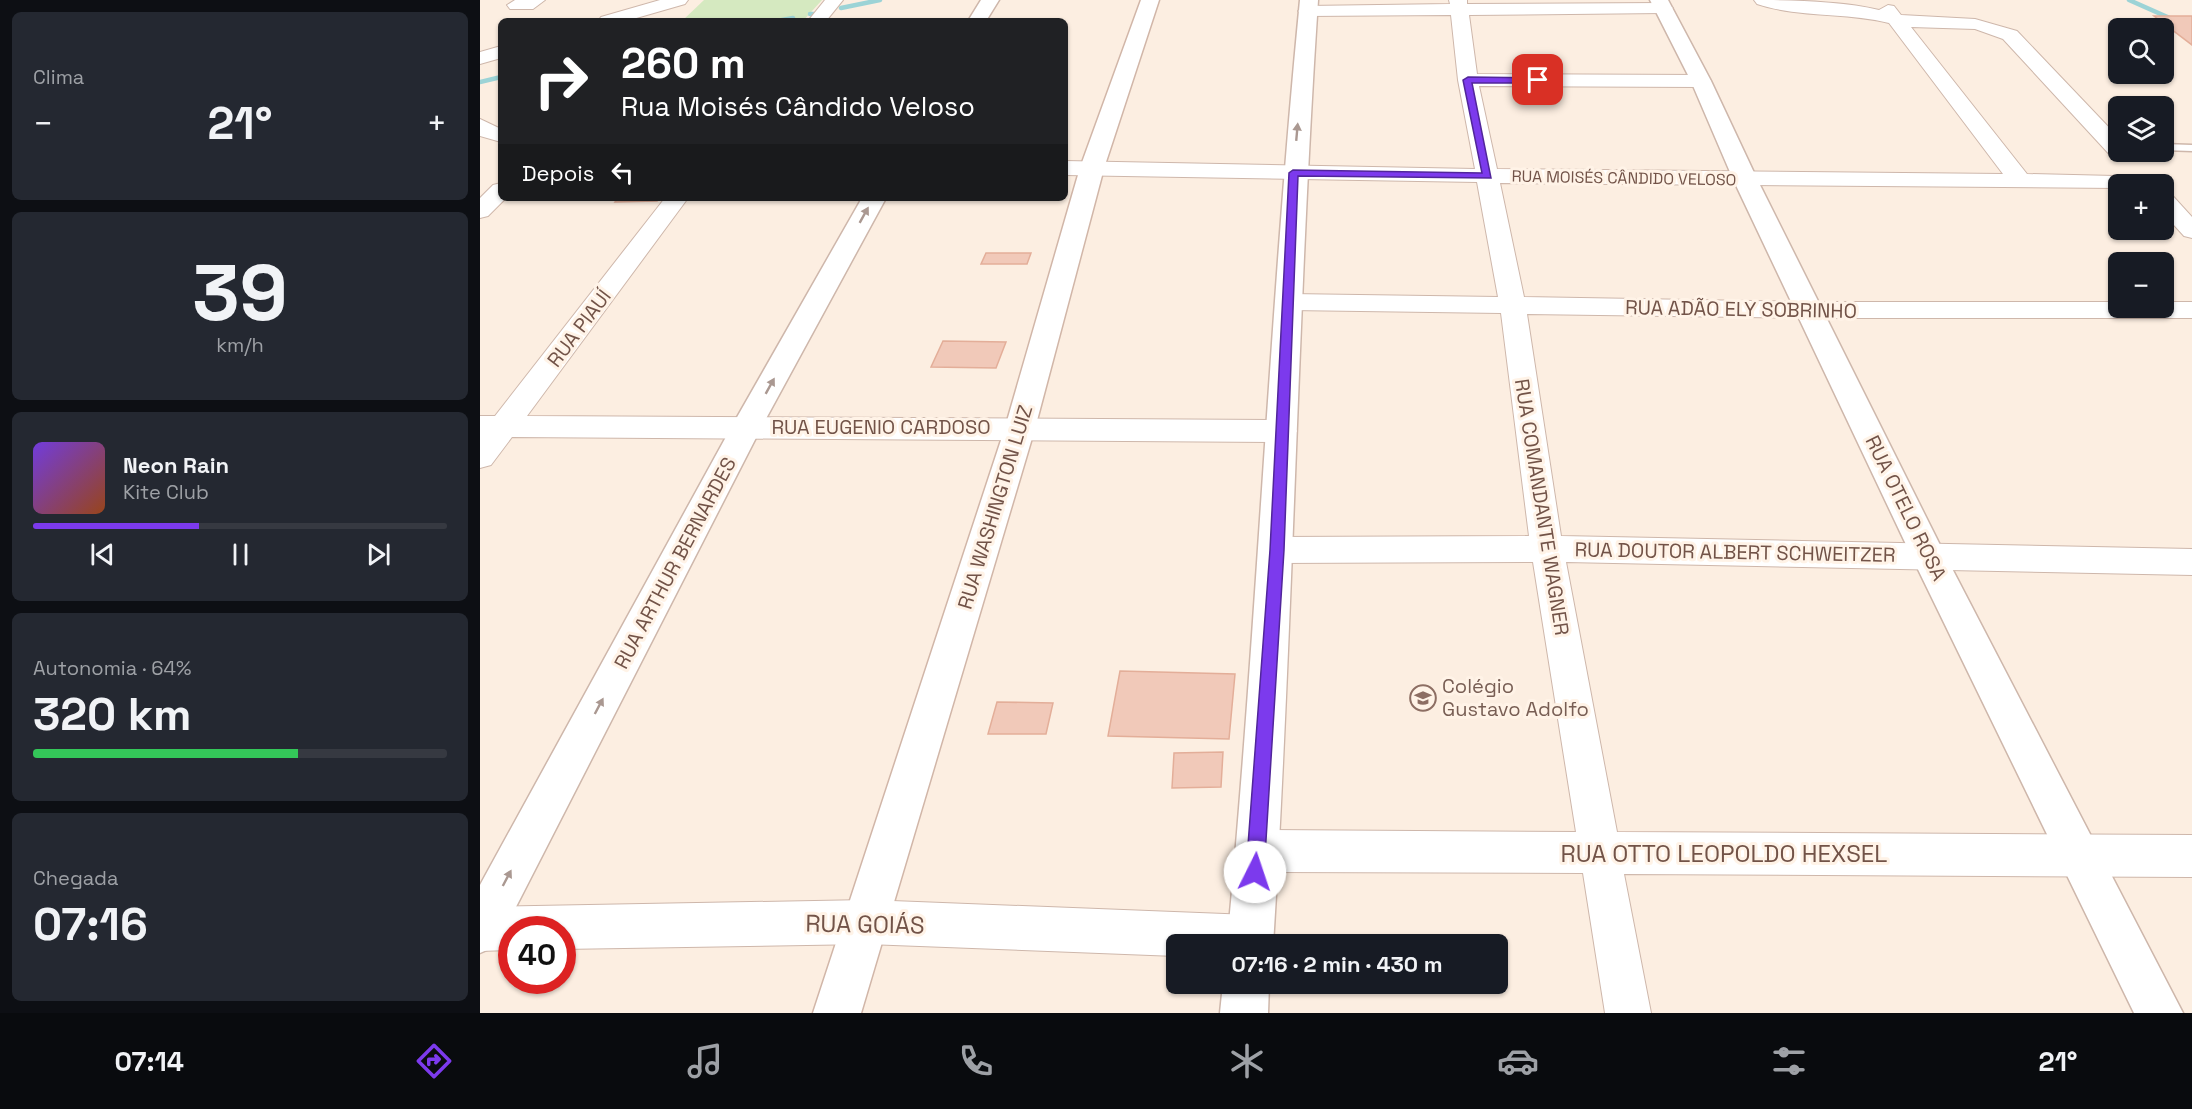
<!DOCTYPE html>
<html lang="pt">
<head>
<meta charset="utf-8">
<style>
	body { margin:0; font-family:"Space Grotesk",sans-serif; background:#242831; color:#f1f3f6; height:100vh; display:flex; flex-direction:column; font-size:22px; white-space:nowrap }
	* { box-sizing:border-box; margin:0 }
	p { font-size:20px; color:#9ea1a6 }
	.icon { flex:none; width:33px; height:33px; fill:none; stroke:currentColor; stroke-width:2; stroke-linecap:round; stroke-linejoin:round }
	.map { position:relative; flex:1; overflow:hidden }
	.drawer { display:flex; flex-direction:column; gap:12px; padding:12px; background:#0d0f14; width:480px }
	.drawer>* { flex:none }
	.top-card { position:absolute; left:18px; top:18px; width:570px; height:183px; border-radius:9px; box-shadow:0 2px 4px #0004; background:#202124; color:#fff; overflow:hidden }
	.controls { position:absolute; left:1628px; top:18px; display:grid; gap:12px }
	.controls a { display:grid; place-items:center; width:66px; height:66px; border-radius:9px; background:#171b24; box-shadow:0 2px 4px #0004; font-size:30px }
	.speed { position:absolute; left:18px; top:916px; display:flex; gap:12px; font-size:30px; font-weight:700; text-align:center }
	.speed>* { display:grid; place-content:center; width:78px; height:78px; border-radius:50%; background:#171b24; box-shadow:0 2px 4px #0004; line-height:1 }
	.speed .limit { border:9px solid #d22; background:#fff; color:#111 }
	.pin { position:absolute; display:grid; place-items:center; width:51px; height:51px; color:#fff; margin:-26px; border-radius:12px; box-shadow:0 3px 9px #0006 }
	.me { position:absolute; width:66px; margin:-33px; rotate:4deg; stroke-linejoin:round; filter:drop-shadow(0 0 4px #0008) }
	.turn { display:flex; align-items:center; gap:21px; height:126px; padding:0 24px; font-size:27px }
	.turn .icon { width:78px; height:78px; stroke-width:2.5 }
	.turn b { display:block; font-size:42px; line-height:51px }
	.then { display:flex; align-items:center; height:57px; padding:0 24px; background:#0003; gap:12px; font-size:22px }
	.big { font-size:45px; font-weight:700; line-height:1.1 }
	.drawer .card { flex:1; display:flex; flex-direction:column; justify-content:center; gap:9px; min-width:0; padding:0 21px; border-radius:9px; background:#242831 }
	.drawer .dial { align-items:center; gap:0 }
	.dial b { font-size:78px; line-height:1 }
	.song { display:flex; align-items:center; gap:18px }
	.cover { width:72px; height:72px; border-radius:9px; background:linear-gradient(135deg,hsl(260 70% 55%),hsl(20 70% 35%)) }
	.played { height:6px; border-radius:3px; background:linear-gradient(90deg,#7c3aed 40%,#363941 40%) }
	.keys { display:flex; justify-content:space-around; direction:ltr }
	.heat { display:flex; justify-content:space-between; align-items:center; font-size:33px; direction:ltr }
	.charge { height:9px; border-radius:4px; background:linear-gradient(90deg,#34c759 64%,#363941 0) }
	.trip { position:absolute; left:686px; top:934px; width:342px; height:60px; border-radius:9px; background:#171b24; box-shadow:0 2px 4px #0004; font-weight:700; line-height:60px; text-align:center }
	.dock { display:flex; height:96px; justify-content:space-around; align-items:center; background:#090b0e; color:#9ea1a6 }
	.dock .icon { width:42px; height:42px }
	.dock .current { color:#7c3aed }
	.dock b { font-size:27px; color:#f1f3f6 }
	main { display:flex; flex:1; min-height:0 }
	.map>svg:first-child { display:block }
</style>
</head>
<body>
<main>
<section class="drawer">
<div class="card"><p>Clima</p>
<div class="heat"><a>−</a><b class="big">21°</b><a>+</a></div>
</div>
<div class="card dial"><b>39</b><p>km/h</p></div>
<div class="card">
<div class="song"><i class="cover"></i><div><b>Neon Rain</b><p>Kite Club</p></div></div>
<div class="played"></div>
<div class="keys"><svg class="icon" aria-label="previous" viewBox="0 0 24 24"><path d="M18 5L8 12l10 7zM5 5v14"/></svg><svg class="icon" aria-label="pause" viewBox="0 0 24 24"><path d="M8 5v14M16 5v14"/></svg><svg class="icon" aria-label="next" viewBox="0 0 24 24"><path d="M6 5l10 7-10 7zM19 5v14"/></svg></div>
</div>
<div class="card"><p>Autonomia · 64%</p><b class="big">320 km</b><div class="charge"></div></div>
<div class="card"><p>Chegada</p><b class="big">07:16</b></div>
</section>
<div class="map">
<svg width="1712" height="1013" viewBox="0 0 1712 1013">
	<rect width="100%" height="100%" fill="#fceee1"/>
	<path fill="#d5e9c0" d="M 224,0 L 342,0 L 323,21 L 202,21 Z"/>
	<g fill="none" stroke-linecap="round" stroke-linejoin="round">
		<path stroke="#9cd3d6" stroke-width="4.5" d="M 1649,0 L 1712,28
			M 361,8 L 400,0
			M 330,14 L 334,14
			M 297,21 L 313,18
			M 0,82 L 21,77"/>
	</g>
	<path fill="#f1c9b9" stroke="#e3ae99" stroke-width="1.5" d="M 1674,16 L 1712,16 L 1712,45 Z
		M 138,198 L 182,198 L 177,201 L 135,202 Z
		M 506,253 L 551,253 L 547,264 L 501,264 Z
		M 463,341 L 526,342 L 516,368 L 451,367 Z
		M 640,671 L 755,674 L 749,739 L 628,736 Z
		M 517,702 L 573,703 L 566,734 L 508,734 Z
		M 743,752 L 741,787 L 692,788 L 694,753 Z"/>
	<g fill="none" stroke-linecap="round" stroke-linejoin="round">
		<g stroke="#ceb7ab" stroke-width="3">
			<path id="service" d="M 1683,144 L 1712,145 L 1712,151 L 1683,150 Z"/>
		</g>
		<g stroke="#ceb7ab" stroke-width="2">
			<path id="minor" d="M 35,0 L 65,0 L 53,9 L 30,9 L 27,5 Z
				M 180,0 L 208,0 L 205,4 L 146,21 L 118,21 L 121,17 Z
				M 345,0 L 363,0 L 346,21 L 328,21 Z
				M 969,0 L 987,0 L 987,4 L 1184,3 L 1193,8 L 1184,13 L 989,15 L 997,74 L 1221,75 L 1231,81 L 1221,87 L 999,86 L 1017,169 L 1523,174 L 1409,23 C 1365,12 1319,18 1277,4 L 1274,0 C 1312,0 1363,1 1399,10 L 1408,5 L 1414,6 L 1421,15 L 1495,19 L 1537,31 L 1638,137 L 1638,152 L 1648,152 L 1646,155 L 1630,155 L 1523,39 L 1495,29 L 1431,27 L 1547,174 L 1676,177 L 1679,182 L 1678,184 L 1638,184 L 1638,188 L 1020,183 L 1044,297 L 1331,302 L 1638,302 L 1638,308 L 1683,308 L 1683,302 L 1712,302 L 1712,318 L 1331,318 L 1047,314 L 1081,536 L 1712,549 L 1712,575 L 1086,562 L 1137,832 L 1712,835 L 1712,877 L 1144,874 L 1171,1013 L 1125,1013 L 1103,873 L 777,872 L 762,865 L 756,851 L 762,837 L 777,830 L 1096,832 L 1053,562 L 797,563 L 785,559 L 781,550 L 785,541 L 797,537 L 1049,536 L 1021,313 L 810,310 L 801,308 L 797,302 L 801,296 L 810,294 L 1018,297 L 997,182 L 585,175 L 585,161 L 995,169 L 978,80 L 971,15 L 827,16 L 818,11 L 827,6 L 970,4 Z
				M 21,46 L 21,58 L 0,64 L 0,52 Z
				M 0,119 L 21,129 L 21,142 L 0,136 Z
				M 21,183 L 21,198 L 26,198 L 8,216 L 0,218 L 0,198 L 13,185 Z
				M 1683,192 L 1691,194 L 1712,217 L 1712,238 L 1704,236 L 1683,213 Z
				M 185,198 L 208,198 L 47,416 L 802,420 L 812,424 L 817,431 L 812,438 L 802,442 L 32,437 L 11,465 L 0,468 L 0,416 L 15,416 Z
				M 387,900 L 770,915 L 785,922 L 792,937 L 788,945 L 696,945 L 696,956 L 387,944 L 82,949 L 82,930 L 32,930 L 32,950 L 0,951 L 0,907 Z"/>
		</g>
		<g stroke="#ceb7ab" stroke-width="3">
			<path id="tertiary" d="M 501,0 L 519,0 L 506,21 L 488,21 Z
				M 820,0 L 838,0 C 817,315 813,630 793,945 L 747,945 C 777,630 789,315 820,0 Z
				M 1170,0 L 1188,0 L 1231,81 L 1277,179 L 1464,553 L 1703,1013 L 1654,1013 L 1431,555 L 1253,179 L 1211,81 Z
				M 382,198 L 406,198 L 282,426 L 16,946 L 0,953 L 0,885 L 252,426 Z
				M 743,984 L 789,984 L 788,1013 L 740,1013 Z"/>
		</g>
		<g stroke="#d1b6a8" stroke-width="3">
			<path id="secondary" d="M 661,0 L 679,0 L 624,168 L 555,428 L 381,1013 L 333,1013 L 525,428 L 600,168 Z"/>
		</g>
		<use href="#service" fill="#fff" fill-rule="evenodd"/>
		<use href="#minor" fill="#fff" fill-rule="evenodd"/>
		<use href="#tertiary" fill="#fff" fill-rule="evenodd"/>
		<use href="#secondary" fill="#fff" fill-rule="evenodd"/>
	</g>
	<defs><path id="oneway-solid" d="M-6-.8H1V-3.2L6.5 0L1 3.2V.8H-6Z" transform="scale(1.5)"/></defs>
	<g fill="#aa9891">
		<use href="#oneway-solid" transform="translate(817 132) rotate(-85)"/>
		<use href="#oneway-solid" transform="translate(384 215) rotate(-61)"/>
		<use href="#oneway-solid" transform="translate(290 386) rotate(-61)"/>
		<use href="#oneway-solid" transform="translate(119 706) rotate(-62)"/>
		<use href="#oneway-solid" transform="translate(27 878) rotate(-62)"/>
	</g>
	<path fill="#7c3aed" stroke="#51269a" stroke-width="1.5" d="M 988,77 L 1058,78 L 1062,80 L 1058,83 L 992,83 L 1011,178 L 818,176 L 804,550 L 784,872 L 782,879 L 775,881 L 769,879 L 766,872 L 790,550 L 809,173 L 813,170 L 1002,173 L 983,80 Z"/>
	<defs>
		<g id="school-ring" transform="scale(1.35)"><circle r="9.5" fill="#fff3e7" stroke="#8d6e63" stroke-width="1.5"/><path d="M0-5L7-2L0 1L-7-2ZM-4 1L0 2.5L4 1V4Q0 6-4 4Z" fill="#8d6e63"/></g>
	</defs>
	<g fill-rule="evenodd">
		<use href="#school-ring" x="943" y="698"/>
	</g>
	<g text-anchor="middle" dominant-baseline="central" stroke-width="6" stroke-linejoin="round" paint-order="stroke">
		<g font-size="16" fill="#725348" stroke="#fff3e7">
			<text transform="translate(1144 178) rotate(1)">RUA MOISÉS CÂNDIDO VELOSO</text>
		</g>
		<g font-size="20" fill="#725348" stroke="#fff3e7">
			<text transform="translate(1261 309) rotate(1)">RUA ADÃO ELY SOBRINHO</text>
			<text transform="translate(99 328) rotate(-53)">RUA PIAUÍ</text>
			<text x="401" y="427">RUA EUGENIO CARDOSO</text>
			<text transform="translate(515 507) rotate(-73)">RUA WASHINGTON LUIZ</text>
			<text transform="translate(1062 507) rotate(81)">RUA COMANDANTE WAGNER</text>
			<text transform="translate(1426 508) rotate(64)">RUA OTELO ROSA</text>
			<text transform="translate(1255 552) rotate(1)">RUA DOUTOR ALBERT SCHWEITZER</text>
			<text transform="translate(195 563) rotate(-62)">RUA ARTHUR BERNARDES</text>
		</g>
		<g font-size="20" fill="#785e54" stroke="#fff3e7" text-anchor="start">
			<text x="962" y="686">Colégio<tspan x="962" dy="23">Gustavo Adolfo</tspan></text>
		</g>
		<g font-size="24" fill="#725348" stroke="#fff3e7">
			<text x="1244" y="853">RUA OTTO LEOPOLDO HEXSEL</text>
			<text transform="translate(385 924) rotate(1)">RUA GOIÁS</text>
		</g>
	</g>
</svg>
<div class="controls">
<a><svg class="icon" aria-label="search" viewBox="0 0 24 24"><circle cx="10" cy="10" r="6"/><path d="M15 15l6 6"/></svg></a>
<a><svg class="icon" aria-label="layers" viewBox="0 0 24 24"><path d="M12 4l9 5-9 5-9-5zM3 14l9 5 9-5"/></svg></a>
<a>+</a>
<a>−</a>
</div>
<div class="speed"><div class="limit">40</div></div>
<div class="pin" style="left:1058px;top:80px;background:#d93025"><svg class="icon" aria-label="arrive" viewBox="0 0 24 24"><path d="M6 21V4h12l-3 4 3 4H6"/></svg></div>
<svg class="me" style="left:775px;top:872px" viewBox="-20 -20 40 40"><circle r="19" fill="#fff"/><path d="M0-13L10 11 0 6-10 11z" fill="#7c3aed"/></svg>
<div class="trip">07:16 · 2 min · 430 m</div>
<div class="top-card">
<div class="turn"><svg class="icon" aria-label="right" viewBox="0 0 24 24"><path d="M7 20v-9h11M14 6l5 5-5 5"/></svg><div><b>260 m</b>Rua Moisés Cândido Veloso</div></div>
<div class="then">Depois<svg class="icon" aria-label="left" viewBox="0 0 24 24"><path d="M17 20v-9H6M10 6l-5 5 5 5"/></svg></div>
</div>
</div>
</main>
<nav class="dock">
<b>07:14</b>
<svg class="icon current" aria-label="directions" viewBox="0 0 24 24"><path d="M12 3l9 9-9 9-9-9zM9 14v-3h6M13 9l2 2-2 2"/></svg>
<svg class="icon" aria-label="music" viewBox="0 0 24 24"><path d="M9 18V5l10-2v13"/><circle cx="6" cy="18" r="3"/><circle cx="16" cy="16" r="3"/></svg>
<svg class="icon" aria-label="phone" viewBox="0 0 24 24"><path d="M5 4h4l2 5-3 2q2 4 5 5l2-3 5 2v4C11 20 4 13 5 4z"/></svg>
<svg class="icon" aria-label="climate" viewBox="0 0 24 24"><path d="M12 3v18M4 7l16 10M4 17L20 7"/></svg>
<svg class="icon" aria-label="car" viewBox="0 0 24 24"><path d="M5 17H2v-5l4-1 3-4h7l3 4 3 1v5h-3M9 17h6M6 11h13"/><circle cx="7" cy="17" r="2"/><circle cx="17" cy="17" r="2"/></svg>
<svg class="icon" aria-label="filters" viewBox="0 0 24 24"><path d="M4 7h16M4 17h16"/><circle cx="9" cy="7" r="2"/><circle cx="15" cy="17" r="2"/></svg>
<b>21°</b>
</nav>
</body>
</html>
